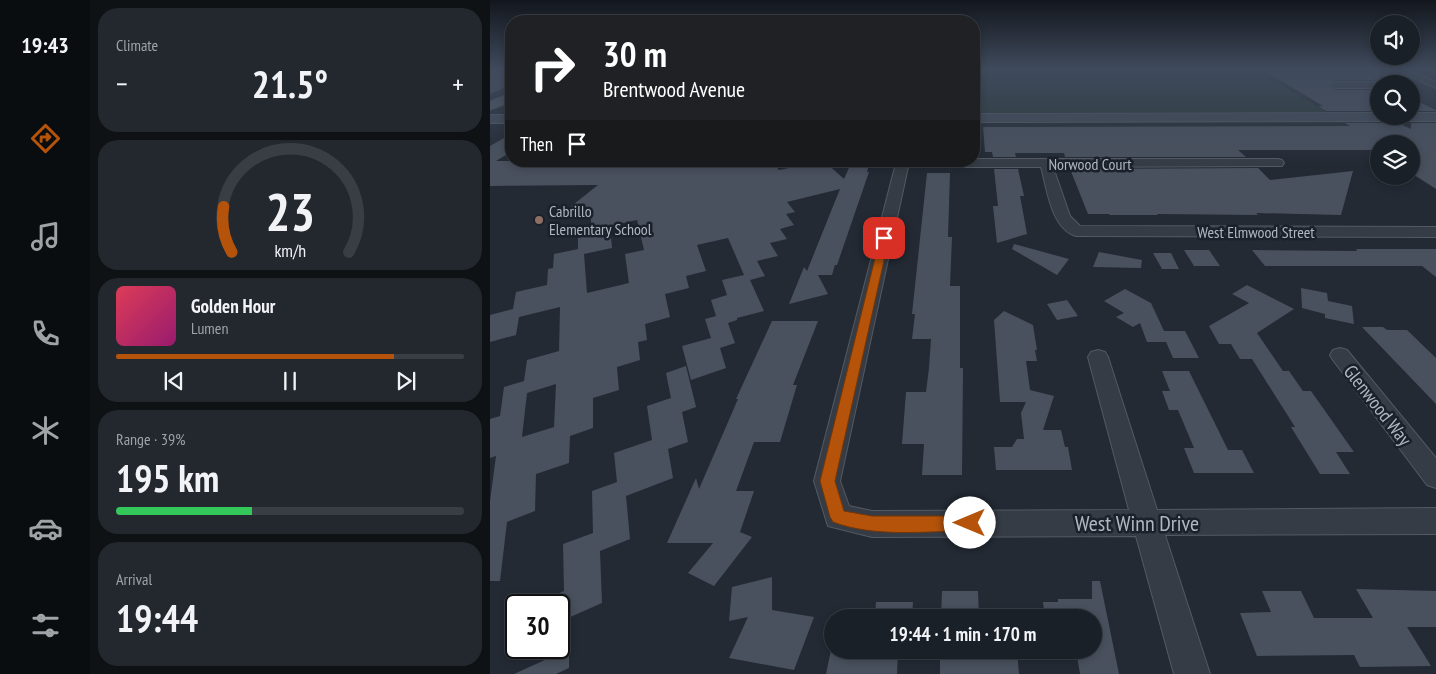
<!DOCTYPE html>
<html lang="en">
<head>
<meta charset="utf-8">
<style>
	body { margin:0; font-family:"PT Sans Narrow",sans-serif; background:#23282f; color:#f1f3f6; height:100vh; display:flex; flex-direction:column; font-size:19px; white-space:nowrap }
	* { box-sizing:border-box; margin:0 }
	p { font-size:16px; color:#9fa3a7 }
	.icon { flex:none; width:28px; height:28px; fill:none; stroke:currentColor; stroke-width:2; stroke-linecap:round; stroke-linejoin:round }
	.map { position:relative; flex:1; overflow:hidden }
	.side { display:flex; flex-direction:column; gap:8px; padding:8px; background:#0e1215; width:400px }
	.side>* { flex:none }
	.guide { position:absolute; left:15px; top:15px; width:475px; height:152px; border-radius:20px; box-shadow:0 2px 8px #0003,0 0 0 1px #383e44; background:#202124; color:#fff; overflow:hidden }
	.buttons { position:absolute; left:880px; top:15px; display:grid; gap:10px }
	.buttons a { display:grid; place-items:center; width:50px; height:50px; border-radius:50%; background:#1a2027; box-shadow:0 2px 8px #0003,0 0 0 1px #383e44; font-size:25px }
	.speed { position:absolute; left:15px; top:594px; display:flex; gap:10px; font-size:25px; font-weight:700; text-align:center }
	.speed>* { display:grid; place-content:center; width:65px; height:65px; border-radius:50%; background:#1a2027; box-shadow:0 2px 8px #0003,0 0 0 1px #383e44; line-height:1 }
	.speed .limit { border:2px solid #111; border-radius:8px; background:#fff; color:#111 }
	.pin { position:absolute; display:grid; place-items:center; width:42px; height:42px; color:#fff; margin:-21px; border-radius:10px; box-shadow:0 2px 8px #0006 }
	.me { position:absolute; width:55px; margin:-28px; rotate:270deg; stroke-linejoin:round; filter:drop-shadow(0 0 4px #0008) }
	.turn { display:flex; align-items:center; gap:18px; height:105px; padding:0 15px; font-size:22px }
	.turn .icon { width:65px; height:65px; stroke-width:2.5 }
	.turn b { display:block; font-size:35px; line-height:42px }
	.then { display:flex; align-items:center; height:48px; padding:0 15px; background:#0003; gap:10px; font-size:19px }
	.big { font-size:38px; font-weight:700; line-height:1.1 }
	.side .tile { flex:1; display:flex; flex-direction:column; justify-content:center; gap:8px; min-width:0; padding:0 18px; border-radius:20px; background:#23282f }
	.side .dial { align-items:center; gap:0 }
	.dial svg { height:130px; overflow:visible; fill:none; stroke:#383e44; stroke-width:7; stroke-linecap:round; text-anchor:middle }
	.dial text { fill:#f1f3f6; stroke:none }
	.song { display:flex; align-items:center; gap:15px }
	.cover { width:60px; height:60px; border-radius:8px; background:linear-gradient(135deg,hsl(350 70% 55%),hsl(320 70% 35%)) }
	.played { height:5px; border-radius:2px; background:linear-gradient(90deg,#b45309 80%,#383e44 80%) }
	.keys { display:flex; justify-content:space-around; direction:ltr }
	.heat { display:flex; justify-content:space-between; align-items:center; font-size:28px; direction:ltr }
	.charge { height:8px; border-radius:4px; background:linear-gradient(90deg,#34c759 39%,#383e44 0) }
	.trip { position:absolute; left:334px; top:609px; width:278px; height:50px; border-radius:25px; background:#1a2027; box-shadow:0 2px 8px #0003,0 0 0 1px #383e44; font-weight:700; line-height:50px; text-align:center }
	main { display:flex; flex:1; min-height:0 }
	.tab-bar { display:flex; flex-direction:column; width:90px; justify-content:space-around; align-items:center; background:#0a0d10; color:#9fa3a7 }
	.tab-bar .icon { width:35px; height:35px }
	.tab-bar .on { color:#b45309 }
	.tab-bar b { font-size:22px; color:#f1f3f6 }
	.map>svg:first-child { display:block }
</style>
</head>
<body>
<main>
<nav class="tab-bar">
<b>19:43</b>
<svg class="icon on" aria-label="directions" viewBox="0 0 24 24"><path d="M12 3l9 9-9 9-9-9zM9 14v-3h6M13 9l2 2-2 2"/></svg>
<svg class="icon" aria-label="music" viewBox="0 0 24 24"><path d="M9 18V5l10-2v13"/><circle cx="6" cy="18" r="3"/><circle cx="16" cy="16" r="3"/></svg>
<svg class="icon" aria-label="phone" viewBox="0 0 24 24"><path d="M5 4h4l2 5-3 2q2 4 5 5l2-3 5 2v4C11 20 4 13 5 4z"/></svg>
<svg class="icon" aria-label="climate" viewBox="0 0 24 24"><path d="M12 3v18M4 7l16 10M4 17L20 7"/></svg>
<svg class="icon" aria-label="car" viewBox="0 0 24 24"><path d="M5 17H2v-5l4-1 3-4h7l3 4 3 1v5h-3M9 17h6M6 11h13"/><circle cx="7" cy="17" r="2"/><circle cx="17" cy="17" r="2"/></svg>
<svg class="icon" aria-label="filters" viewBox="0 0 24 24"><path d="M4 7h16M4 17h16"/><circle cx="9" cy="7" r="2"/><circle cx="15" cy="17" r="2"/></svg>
</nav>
<section class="side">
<div class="tile"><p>Climate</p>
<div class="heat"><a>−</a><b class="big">21.5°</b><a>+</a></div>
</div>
<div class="tile dial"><svg viewBox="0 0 100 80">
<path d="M14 69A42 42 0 1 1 86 69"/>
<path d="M14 69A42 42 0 0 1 9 41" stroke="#b45309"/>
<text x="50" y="56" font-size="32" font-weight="700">23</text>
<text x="50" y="72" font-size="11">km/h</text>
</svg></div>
<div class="tile">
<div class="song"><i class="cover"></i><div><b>Golden Hour</b><p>Lumen</p></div></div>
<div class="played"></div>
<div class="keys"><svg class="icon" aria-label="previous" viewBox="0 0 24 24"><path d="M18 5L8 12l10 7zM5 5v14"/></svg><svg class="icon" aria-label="pause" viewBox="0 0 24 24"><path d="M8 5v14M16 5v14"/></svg><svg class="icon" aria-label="next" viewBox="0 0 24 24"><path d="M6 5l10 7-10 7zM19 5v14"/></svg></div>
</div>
<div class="tile"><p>Range · 39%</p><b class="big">195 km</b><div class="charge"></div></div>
<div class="tile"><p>Arrival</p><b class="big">19:44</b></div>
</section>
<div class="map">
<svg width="946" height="674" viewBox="0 0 946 674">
	<rect width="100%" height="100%" fill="#232a34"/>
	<path fill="#283939" d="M 484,69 L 764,69 L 836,112 L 484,113 Z"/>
	<path fill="#49515e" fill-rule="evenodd" d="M 771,69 L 889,69 L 889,80 L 845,80 L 839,85 L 845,90 L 889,90 L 889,111 L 836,111 L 828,106 L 833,106 Z
		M 0,70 L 21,70 L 21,85 L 0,94 Z
		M 921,98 L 946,110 L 946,111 L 921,111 Z
		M 855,123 L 908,123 L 921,129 L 921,123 L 946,123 L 946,189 L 921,173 L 921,144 L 889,144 L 889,150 L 748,150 L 756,157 L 575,157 L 574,153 L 525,153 L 526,157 L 503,157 L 502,152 L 495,152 L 493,127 L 860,126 Z
		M 21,134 L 21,152 L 6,161 L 200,161 L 202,167 L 233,161 L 251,161 L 255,167 L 282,162 L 289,170 L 334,161 L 354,179 L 362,161 L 380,161 L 377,172 L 379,172 L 347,265 L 345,265 L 342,275 L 328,275 L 338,294 L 299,304 L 314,267 L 317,271 L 350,189 L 297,202 L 305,212 L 296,214 L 304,225 L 290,229 L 297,239 L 280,243 L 288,256 L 267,261 L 275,276 L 260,280 L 274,311 L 247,318 L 247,320 L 238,323 L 245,343 L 230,348 L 236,368 L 201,380 L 192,346 L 221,338 L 215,319 L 226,316 L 221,300 L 237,295 L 232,280 L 254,275 L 238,238 L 207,245 L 216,271 L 196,276 L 199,288 L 175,294 L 180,317 L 155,324 L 157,340 L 148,342 L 150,360 L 127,367 L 129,390 L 103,398 L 103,428 L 80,436 L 79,463 L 46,474 L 45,511 L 17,522 L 10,581 L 0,581 L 0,501 L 6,456 L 0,458 L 0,419 L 10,416 L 14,387 L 34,381 L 37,360 L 69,351 L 70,307 L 29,317 L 26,335 L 0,342 L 0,315 L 23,309 L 26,292 L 57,285 L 58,269 L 63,268 L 64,254 L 88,249 L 88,238 L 102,235 L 100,208 L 79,208 L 108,185 L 0,186 L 0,146 ZM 147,220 L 154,250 L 135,254 L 139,283 L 97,293 L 94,254 L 122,248 L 120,226 ZM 66,384 L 64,427 L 32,437 L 37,393 Z
		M 768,168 L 780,180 L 863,171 L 851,215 L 766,213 L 768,215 L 667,214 L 668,215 L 620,215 L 619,214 L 598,214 L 580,169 Z
		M 504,169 L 528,169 L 534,196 L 530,196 L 537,234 L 507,243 L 503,206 L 508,206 Z
		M 437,173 L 460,173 L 458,237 L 462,237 L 460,286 L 470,286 L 470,368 L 473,368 L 472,475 L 432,475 L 434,444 L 412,444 L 416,392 L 436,392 L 439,368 L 441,339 L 422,339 L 425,314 L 422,314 Z
		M 524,244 L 579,259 L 567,275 L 522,249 Z
		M 866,249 L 946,249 L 946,277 L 932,266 L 775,266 L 762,250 L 867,251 Z
		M 694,250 L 719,250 L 730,266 L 704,266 Z
		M 609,252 L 652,260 L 651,268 L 603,267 Z
		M 663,253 L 681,253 L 689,269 L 672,269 Z
		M 757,285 L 804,309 L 767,333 L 793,371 L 799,371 L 813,391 L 821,391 L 864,452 L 846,452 L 860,474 L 830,474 L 801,427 L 805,427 L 762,359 L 750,359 L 741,344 L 729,344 L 719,326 L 759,303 L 742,294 Z
		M 811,288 L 837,293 L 838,301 L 862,306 L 864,324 L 835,318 L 835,314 L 812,308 Z
		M 635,289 L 661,303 L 674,331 L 695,331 L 709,358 L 683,358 L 676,342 L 657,342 L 650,323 L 643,327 L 626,317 L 634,313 L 614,301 Z
		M 577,300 L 588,316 L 567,320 L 557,304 Z
		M 514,311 L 543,325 L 547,350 L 545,350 L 547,361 L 536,361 L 540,390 L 564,396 L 553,430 L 571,430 L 575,447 L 578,447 L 582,470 L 506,470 L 504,447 L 522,447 L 527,439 L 534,439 L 531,413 L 536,402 L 510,402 L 504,320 Z
		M 282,321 L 328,321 L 303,385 L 307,385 L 290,442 L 264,442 L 246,491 L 264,491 L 250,532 L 262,537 L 224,586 L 198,573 L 223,543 L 177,543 L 206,478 L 209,489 L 248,399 L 246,399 Z
		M 872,327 L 893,327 L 897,330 L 917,330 L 946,358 L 946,404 Z
		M 196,366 L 206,407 L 192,412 L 198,442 L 178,449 L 183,478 L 136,496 L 140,539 L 110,551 L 112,603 L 69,622 L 69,605 L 41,605 L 74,591 L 73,544 L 103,533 L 102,491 L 127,482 L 124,453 L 162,440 L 157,406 L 181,398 L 176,373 Z
		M 672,371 L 699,371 L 738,450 L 752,450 L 764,473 L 704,473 L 694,448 L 704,448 L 688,410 L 679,410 L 672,391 L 680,391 Z
		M 282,577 L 282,610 L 324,617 L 304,670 L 239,658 L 258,617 L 239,621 L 242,587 Z
		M 602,581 L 610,581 L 629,674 L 590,674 L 586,650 L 602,650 L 602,618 L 555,618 L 553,602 L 568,602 L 568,599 L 602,599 Z
		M 866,589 L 946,591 L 946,627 L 917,627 L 941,666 L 870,667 L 864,655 L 767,656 L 750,613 L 781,612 L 772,591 L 811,591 L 824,618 L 883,618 Z
		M 452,591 L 488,591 L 489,618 L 451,618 Z
		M 386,602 L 423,602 L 422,618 L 385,618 Z
		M 79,649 L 79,668 L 66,674 L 24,674 Z
		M 341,650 L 408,650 L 407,674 L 336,674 Z
		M 450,650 L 527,650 L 529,674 L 450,674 Z"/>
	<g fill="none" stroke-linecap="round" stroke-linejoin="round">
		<g stroke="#535a63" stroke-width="2">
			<path id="street" d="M 904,69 L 916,69 L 946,82 L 946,88 Z
				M 889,82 L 892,84 L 889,84 L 889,88 L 845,88 L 841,85 L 845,82 Z
				M 484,159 L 788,159 L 792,160 L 794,163 L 792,166 L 563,167 L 580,216 L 590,226 L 946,227 L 946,237 L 586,236 C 561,229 557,188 551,167 L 418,167 L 350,481 L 359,506 L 382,511 L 639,510 L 598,357 L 601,352 L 608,350 L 615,352 L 618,357 L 667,510 L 946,508 L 946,534 L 675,535 L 720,674 L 684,674 L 646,536 L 382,537 L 338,526 L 324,481 L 406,163 L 407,161 L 484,161 Z
				M 850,348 L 857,350 L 946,458 L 946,488 L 937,485 L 843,360 L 840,355 L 843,350 Z"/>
		</g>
		<g stroke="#535a63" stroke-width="2">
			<path id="secondary" d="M 889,113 L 889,116 L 921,116 L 921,113 L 946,113 L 946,121 L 484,122 L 484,114 Z
				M 0,115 L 21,115 L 21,123 L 0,123 Z"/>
		</g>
		<g stroke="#3f454f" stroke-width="2">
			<path id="primary" d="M 21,93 L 21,102 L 0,110 L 0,101 Z"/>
		</g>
		<use href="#street" fill="#363c45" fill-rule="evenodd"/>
		<use href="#secondary" fill="#444b58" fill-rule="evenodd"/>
		<use href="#primary" fill="#545b65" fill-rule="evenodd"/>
	</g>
	<linearGradient id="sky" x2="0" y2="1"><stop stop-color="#13171d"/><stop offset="0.42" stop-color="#3f4a5c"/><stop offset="1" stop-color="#3f4a5c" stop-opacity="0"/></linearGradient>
	<rect width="946" height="164" fill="url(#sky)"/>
	<path fill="#b45309" stroke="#753606" d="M 394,235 L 399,238 L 345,481 L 354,511 L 382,516 L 480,516 L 486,518 L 488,523 L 486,529 L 480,531 C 436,531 385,538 343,522 L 340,517 L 330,481 L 390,238 Z"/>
	<circle fill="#8d6e63" stroke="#1b212a" stroke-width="2" cx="49" cy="220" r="5"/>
	<g text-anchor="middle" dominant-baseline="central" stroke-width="5" stroke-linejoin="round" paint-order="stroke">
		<g font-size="16" fill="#b0b7c2" stroke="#1b212a">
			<text x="600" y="164">Norwood Court</text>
			<text x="766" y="232">West Elmwood Street</text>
		</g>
		<g font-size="16" fill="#b0b7c2" stroke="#1b212a" text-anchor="start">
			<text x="59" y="211">Cabrillo<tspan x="59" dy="18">Elementary School</tspan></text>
		</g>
		<g font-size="19" fill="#b0b7c2" stroke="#1b212a">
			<text transform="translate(888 405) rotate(52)">Glenwood Way</text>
		</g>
		<g font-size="22" fill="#b0b7c2" stroke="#1b212a">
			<text x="647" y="523">West Winn Drive</text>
		</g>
	</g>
</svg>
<div class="buttons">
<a><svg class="icon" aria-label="sound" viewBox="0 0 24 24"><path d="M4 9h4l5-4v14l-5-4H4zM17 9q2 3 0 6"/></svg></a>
<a><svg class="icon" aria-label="search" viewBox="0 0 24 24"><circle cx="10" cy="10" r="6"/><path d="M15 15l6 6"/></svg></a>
<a><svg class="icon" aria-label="layers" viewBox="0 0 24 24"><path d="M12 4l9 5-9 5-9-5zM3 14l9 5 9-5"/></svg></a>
</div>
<div class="speed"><div class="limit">30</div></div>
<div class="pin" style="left:394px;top:238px;background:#d93025"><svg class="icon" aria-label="arrive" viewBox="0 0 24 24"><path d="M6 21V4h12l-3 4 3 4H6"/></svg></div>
<svg class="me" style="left:480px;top:523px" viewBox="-20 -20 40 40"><circle r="19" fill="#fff"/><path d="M0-13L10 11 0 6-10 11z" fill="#b45309"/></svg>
<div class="trip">19:44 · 1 min · 170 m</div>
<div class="guide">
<div class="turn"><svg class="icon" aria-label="right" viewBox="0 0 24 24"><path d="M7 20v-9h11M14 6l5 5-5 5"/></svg><div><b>30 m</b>Brentwood Avenue</div></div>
<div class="then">Then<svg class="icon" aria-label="arrive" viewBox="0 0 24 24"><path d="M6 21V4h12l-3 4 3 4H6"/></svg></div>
</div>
</div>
</main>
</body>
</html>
